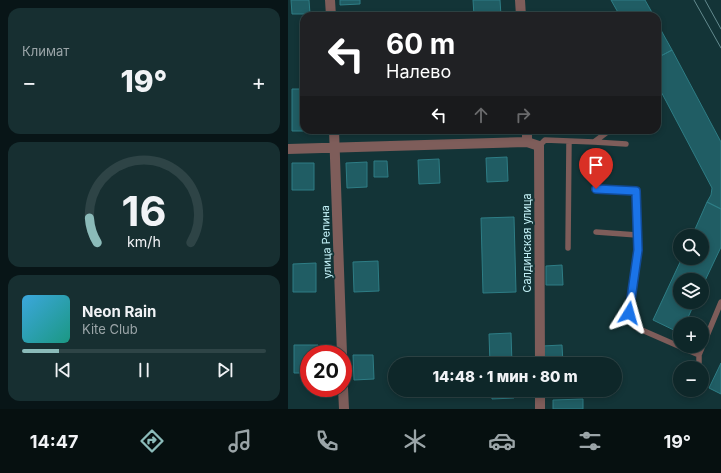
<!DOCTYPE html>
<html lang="ru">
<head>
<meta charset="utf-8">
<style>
	body { margin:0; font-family:Inter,sans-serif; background:#172f31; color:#f1f3f6; height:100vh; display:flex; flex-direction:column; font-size:15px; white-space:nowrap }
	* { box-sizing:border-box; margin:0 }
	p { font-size:13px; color:#9ba5a8 }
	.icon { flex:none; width:22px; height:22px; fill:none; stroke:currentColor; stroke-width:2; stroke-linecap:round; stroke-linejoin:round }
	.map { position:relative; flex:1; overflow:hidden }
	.sheet { display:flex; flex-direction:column; gap:8px; padding:8px; background:#081517; width:288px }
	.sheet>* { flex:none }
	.top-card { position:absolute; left:12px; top:12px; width:361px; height:122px; border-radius:12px; box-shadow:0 2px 6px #0003,0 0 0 1px #2e4446; background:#202124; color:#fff; overflow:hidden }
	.controls { position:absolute; left:385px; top:229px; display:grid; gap:8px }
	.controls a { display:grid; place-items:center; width:36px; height:36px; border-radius:50%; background:#0e2729; box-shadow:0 2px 6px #0003,0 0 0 1px #2e4446; font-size:20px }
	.speed { position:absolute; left:12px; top:345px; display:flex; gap:8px; font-size:20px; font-weight:700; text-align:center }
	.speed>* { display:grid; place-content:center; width:52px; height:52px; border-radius:50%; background:#0e2729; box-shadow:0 2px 6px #0003,0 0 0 1px #2e4446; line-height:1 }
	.speed .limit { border:6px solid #d22; background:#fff; color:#111 }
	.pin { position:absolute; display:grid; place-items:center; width:34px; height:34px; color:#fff; margin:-41px -17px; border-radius:50% 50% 50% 0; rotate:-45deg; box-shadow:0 0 4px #0007 }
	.pin .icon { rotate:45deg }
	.me { position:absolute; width:44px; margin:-22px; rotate:8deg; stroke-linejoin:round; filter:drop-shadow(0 0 3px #0008) }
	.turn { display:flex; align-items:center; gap:14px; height:84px; padding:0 20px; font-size:18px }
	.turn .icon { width:52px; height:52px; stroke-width:2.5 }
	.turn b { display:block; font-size:28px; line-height:34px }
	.lanes { display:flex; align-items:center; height:38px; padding:0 20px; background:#0003; justify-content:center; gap:20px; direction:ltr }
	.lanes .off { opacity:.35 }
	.big { font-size:30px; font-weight:800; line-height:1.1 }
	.sheet .card { flex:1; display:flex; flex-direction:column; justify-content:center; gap:6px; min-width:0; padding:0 14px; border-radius:12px; background:#172f31 }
	.sheet .dial { align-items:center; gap:0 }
	.dial svg { height:104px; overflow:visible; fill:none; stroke:#2e4446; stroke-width:7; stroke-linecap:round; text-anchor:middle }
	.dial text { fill:#f1f3f6; stroke:none }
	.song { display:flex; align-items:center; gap:12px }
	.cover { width:48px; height:48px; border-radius:6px; background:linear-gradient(135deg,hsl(200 70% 55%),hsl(170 70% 35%)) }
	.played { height:4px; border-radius:2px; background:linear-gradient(90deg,#8bbbb9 15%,#2e4446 15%) }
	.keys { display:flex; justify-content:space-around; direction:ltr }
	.heat { display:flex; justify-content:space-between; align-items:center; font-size:22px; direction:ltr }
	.trip { position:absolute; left:100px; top:357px; width:234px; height:40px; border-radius:20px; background:#0e2729; box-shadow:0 2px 6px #0003,0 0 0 1px #2e4446; font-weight:800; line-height:40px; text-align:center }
	.tab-bar { display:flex; height:64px; justify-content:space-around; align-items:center; background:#061010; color:#9ba5a8 }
	.tab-bar .icon { width:28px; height:28px }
	.tab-bar .on { color:#8bbbb9 }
	.tab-bar b { font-size:18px; color:#f1f3f6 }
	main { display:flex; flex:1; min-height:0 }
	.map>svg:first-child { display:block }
</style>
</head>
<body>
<main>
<section class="sheet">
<div class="card"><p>Климат</p>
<div class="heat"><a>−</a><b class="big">19°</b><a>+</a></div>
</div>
<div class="card dial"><svg viewBox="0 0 100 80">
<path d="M14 69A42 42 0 1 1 86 69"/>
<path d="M14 69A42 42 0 0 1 8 50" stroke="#8bbbb9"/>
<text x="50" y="56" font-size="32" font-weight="700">16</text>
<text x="50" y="72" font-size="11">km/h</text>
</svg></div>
<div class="card">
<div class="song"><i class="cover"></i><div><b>Neon Rain</b><p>Kite Club</p></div></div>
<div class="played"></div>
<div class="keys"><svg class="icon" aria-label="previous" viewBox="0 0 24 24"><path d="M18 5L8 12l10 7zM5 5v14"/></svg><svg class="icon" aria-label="pause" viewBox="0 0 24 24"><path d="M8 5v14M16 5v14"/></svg><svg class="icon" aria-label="next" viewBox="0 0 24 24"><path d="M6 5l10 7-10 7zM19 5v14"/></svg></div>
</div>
</section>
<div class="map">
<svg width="433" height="409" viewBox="0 0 433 409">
	<rect width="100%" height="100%" fill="#133437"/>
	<path fill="#205d64" stroke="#2e7d85" d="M 3,0 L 21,0 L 22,14 L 4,14 Z
		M 52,0 L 72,0 L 72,4 L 52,5 Z
		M 185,0 L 212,0 L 213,16 L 186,16 Z
		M 323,0 L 357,0 L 366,16 L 332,16 Z
		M 369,22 L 374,32 L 369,34 Z
		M 374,32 L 384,50 L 369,58 L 369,34 Z
		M 384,50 L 433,142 L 433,209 L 419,202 L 423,195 L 424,188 L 369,84 L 369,58 Z
		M 4,89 L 16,89 L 16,130 L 25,131 L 4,131 Z
		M 219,157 L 220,181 L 199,182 L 198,158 Z
		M 151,159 L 152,183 L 131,184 L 130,160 Z
		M 86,161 L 99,161 L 100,177 L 86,177 Z
		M 79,162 L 79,187 L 59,188 L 58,163 Z
		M 4,163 L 26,163 L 26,190 L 4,190 Z
		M 419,202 L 433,209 L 433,247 L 414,287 L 414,280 L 392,280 L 392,302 L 407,302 L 397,324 L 392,324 L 392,333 L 365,320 L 394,258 L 414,258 L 414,236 L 404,236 Z
		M 226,217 L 228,292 L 195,293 L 193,218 Z
		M 90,261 L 91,291 L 66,292 L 65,262 Z
		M 28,263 L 28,292 L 5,292 L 5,264 Z
		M 274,265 L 275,285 L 258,285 L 258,266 Z
		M 223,333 L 224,364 L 202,364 L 201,334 Z
		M 6,345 L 30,345 L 29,354 L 21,354 L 21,373 L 6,373 Z
		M 274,345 L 275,364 L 254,364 L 254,346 Z
		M 65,355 L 85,355 L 86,379 L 66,380 Z
		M 433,363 L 433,394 L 421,388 Z
		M 203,390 L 225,390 L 226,398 L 204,399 Z
		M 295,399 L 295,409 L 265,409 L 265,400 Z"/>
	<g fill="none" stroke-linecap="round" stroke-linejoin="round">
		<path stroke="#7e5d5a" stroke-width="5.5" d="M 306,142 L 338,144
			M 251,146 L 257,140 L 306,142 L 322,130
			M 309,189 L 348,191 L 350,250 L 341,313 L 347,327 L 411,355
			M 308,232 L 349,235
			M 280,248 L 281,141
			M 411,368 L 411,355 L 433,302"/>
		<path stroke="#7e5d5a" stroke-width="10" d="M 42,0 L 43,16
			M 232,0 L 233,16
			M 46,130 L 54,354
			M 239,130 L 239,142 L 251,146 L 252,364
			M 0,149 L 239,142
			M 55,388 L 56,409
			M 252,390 L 252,409"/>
		<path stroke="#648b8f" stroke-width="1" d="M 406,0 L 433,48
			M 417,0 L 433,29"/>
	</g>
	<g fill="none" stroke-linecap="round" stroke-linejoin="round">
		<g stroke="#114b97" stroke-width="10">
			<path id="route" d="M 308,189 L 348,191 L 350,250 L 341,313"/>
		</g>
		<use href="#route" stroke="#1a73e8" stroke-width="7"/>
	</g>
	<g text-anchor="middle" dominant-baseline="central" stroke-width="4" stroke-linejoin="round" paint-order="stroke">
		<g font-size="11" fill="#c4f2f8" stroke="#133437">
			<text transform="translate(38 242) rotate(-92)">улица Репина</text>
			<text transform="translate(239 243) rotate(-90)">Салдинская улица</text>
		</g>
	</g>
</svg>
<div class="controls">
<a><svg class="icon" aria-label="search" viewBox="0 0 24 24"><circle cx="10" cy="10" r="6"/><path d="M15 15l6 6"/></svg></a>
<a><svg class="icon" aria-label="layers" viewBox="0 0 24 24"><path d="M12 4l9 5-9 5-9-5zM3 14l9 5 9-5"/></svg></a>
<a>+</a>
<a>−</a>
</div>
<div class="speed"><div class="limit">20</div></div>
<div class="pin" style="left:308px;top:189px;background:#d93025"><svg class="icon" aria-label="arrive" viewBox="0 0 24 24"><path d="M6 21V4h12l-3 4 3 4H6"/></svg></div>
<svg class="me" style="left:341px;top:313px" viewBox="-20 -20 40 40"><path d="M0-17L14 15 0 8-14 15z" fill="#1a73e8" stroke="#fff" stroke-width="4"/></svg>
<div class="trip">14:48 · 1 мин · 80 m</div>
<div class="top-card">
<div class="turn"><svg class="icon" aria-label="left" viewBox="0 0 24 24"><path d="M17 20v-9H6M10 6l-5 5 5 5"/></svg><div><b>60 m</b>Налево</div></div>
<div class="lanes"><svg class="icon" aria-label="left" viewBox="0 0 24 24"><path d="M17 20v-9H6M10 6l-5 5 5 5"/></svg><svg class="icon off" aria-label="ahead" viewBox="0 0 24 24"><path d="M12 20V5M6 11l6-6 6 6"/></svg><svg class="icon off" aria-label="right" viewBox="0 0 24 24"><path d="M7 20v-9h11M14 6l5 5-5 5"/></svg></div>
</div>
</div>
</main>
<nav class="tab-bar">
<b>14:47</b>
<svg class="icon on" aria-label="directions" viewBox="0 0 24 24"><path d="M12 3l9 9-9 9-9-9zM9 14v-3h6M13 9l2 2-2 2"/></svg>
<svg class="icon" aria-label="music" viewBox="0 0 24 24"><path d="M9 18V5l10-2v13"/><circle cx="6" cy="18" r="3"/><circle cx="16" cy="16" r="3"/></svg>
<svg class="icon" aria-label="phone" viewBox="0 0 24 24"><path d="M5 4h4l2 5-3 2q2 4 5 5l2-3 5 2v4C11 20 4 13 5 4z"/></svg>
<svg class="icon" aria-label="climate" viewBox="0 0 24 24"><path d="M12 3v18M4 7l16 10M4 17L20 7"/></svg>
<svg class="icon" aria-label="car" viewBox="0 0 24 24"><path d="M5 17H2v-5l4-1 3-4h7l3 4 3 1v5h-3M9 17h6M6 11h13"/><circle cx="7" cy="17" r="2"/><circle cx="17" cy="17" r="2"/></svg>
<svg class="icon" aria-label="filters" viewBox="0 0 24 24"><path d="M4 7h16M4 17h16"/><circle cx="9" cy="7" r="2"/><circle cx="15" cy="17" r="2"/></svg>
<b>19°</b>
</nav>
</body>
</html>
